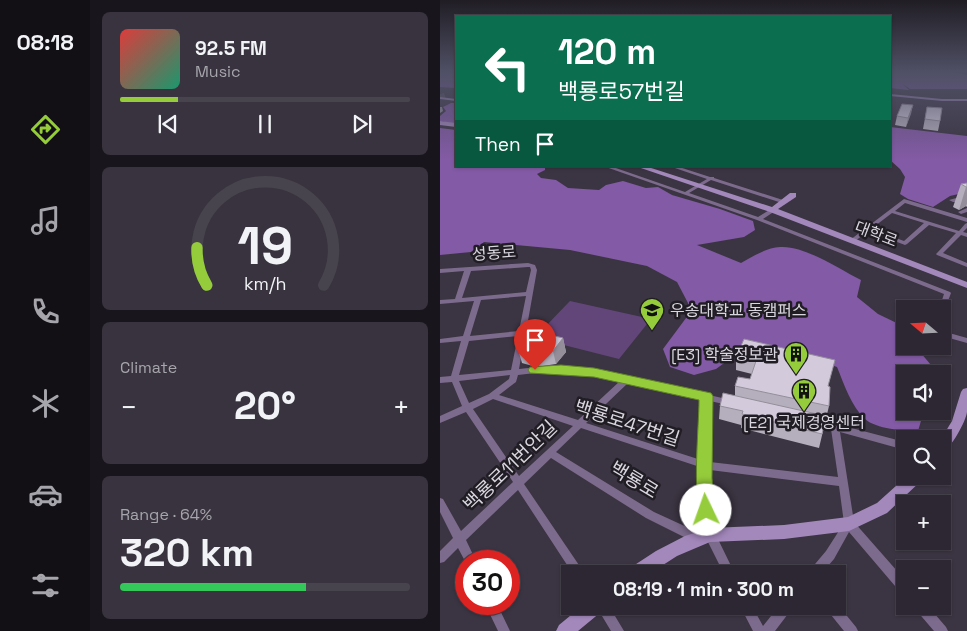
<!DOCTYPE html>
<html lang="en">
<head>
<meta charset="utf-8">
<style>
	body { margin:0; font-family:"Space Grotesk","Noto Sans KR",sans-serif; background:#38333e; color:#f1f3f6; height:100vh; display:flex; flex-direction:column; font-size:19px; white-space:nowrap }
	* { box-sizing:border-box; margin:0 }
	p { font-size:16px; color:#a6a5ac }
	.icon { flex:none; width:28px; height:28px; fill:none; stroke:currentColor; stroke-width:2; stroke-linecap:round; stroke-linejoin:round }
	.map { position:relative; flex:1; overflow:hidden }
	.panel { display:flex; flex-direction:column; gap:12px; padding:12px; background:#18151c; width:350px }
	.panel>* { flex:none }
	.banner { position:absolute; left:15px; top:15px; width:436px; height:152px; border-radius:0px; box-shadow:0 1px 4px #0004,0 0 0 1px #48444d; background:#0b6e4f; color:#fff; overflow:hidden }
	.needle { width:32px; rotate:289deg }
	.fabs { position:absolute; left:456px; top:300px; display:grid; gap:10px }
	.fabs a { display:grid; place-items:center; width:55px; height:55px; border-radius:0px; background:#2c2732; box-shadow:0 1px 4px #0004,0 0 0 1px #48444d; font-size:25px }
	.speed { position:absolute; left:15px; top:550px; display:flex; gap:10px; font-size:25px; font-weight:700; text-align:center }
	.speed>* { display:grid; place-content:center; width:65px; height:65px; border-radius:50%; background:#2c2732; box-shadow:0 1px 4px #0004,0 0 0 1px #48444d; line-height:1 }
	.speed .limit { border:8px solid #d22; background:#fff; color:#111 }
	.pin { position:absolute; display:grid; place-items:center; width:42px; height:42px; color:#fff; margin:-51px -21px; border-radius:50% 50% 50% 0; rotate:-45deg; box-shadow:0 0 5px #0007 }
	.pin .icon { rotate:45deg }
	.me { position:absolute; width:55px; margin:-28px; rotate:357deg; stroke-linejoin:round; filter:drop-shadow(0 0 4px #0008) }
	.turn { display:flex; align-items:center; gap:18px; height:105px; padding:0 20px; font-size:22px }
	.turn .icon { width:65px; height:65px; stroke-width:2.5 }
	.turn b { display:block; font-size:35px; line-height:42px }
	.then { display:flex; align-items:center; height:48px; padding:0 20px; background:#0003; gap:10px; font-size:19px }
	.big { font-size:38px; font-weight:800; line-height:1.1 }
	.panel .tile { flex:1; display:flex; flex-direction:column; justify-content:center; gap:8px; min-width:0; padding:0 18px; border-radius:8px; background:#38333e }
	.panel .dial { align-items:center; gap:0 }
	.dial svg { height:130px; overflow:visible; fill:none; stroke:#48444d; stroke-width:7; stroke-linecap:round; text-anchor:middle }
	.dial text { fill:#f1f3f6; stroke:none }
	.song { display:flex; align-items:center; gap:15px }
	.cover { width:60px; height:60px; border-radius:8px; background:linear-gradient(135deg,hsl(0 70% 55%),hsl(160 70% 35%)) }
	.played { height:5px; border-radius:2px; background:linear-gradient(90deg,#95cc3b 20%,#48444d 20%) }
	.keys { display:flex; justify-content:space-around; direction:ltr }
	.heat { display:flex; justify-content:space-between; align-items:center; font-size:28px; direction:ltr }
	.charge { height:8px; border-radius:4px; background:linear-gradient(90deg,#34c759 64%,#48444d 0) }
	.trip { position:absolute; left:121px; top:565px; width:285px; height:50px; border-radius:0px; background:#2c2732; box-shadow:0 1px 4px #0004,0 0 0 1px #48444d; font-weight:800; line-height:50px; text-align:center }
	main { display:flex; flex:1; min-height:0 }
	.dock { display:flex; flex-direction:column; width:90px; justify-content:space-around; align-items:center; background:#121014; color:#a6a5ac }
	.dock .icon { width:35px; height:35px }
	.dock .active { color:#95cc3b }
	.dock b { font-size:22px; color:#f1f3f6 }
	.map>svg:first-child { display:block }
</style>
</head>
<body>
<main>
<nav class="dock">
<b>08:18</b>
<svg class="icon active" aria-label="directions" viewBox="0 0 24 24"><path d="M12 3l9 9-9 9-9-9zM9 14v-3h6M13 9l2 2-2 2"/></svg>
<svg class="icon" aria-label="music" viewBox="0 0 24 24"><path d="M9 18V5l10-2v13"/><circle cx="6" cy="18" r="3"/><circle cx="16" cy="16" r="3"/></svg>
<svg class="icon" aria-label="phone" viewBox="0 0 24 24"><path d="M5 4h4l2 5-3 2q2 4 5 5l2-3 5 2v4C11 20 4 13 5 4z"/></svg>
<svg class="icon" aria-label="climate" viewBox="0 0 24 24"><path d="M12 3v18M4 7l16 10M4 17L20 7"/></svg>
<svg class="icon" aria-label="car" viewBox="0 0 24 24"><path d="M5 17H2v-5l4-1 3-4h7l3 4 3 1v5h-3M9 17h6M6 11h13"/><circle cx="7" cy="17" r="2"/><circle cx="17" cy="17" r="2"/></svg>
<svg class="icon" aria-label="filters" viewBox="0 0 24 24"><path d="M4 7h16M4 17h16"/><circle cx="9" cy="7" r="2"/><circle cx="15" cy="17" r="2"/></svg>
</nav>
<section class="panel">
<div class="tile">
<div class="song"><i class="cover"></i><div><b>92.5 FM</b><p>Music</p></div></div>
<div class="played"></div>
<div class="keys"><svg class="icon" aria-label="previous" viewBox="0 0 24 24"><path d="M18 5L8 12l10 7zM5 5v14"/></svg><svg class="icon" aria-label="pause" viewBox="0 0 24 24"><path d="M8 5v14M16 5v14"/></svg><svg class="icon" aria-label="next" viewBox="0 0 24 24"><path d="M6 5l10 7-10 7zM19 5v14"/></svg></div>
</div>
<div class="tile dial"><svg viewBox="0 0 100 80">
<path d="M14 69A42 42 0 1 1 86 69"/>
<path d="M14 69A42 42 0 0 1 8 46" stroke="#95cc3b"/>
<text x="50" y="56" font-size="32" font-weight="700">19</text>
<text x="50" y="72" font-size="11">km/h</text>
</svg></div>
<div class="tile"><p>Climate</p>
<div class="heat"><a>−</a><b class="big">20°</b><a>+</a></div>
</div>
<div class="tile"><p>Range · 64%</p><b class="big">320 km</b><div class="charge"></div></div>
</section>
<div class="map">
<svg width="527" height="631" viewBox="0 0 527 631">
	<rect width="100%" height="100%" fill="#3b3442"/>
	<path fill="#62467a" d="M 130,301 L 211,319 L 179,359 L 100,339 L 103,329 Z"/>
	<path fill="#835aa5" d="M 0,71 L 16,71 L 16,88 L 0,87 Z
		M 450,71 L 508,71 L 527,75 L 527,89 L 470,89 L 463,84 L 469,90 L 450,88 Z
		M 11,103 L 16,103 L 16,124 L 0,121 L 0,116 L 6,111 L 3,107 Z
		M 450,127 L 527,136 L 527,192 L 510,196 L 493,207 L 468,199 L 460,194 L 465,177 L 460,169 L 450,160 Z
		M 0,128 L 16,130 L 16,166 L 105,166 L 105,170 L 97,174 L 101,178 L 116,180 L 128,188 L 159,190 L 166,185 L 183,181 L 206,188 L 218,187 L 232,195 L 280,209 L 313,221 L 315,230 L 304,237 L 257,245 L 301,263 C 313,256 326,248 340,247 C 364,245 399,269 421,280 L 417,297 L 438,314 L 465,327 L 465,346 L 475,346 L 496,371 L 495,374 L 465,374 L 465,411 L 484,411 L 478,431 C 464,431 436,429 425,419 C 411,406 404,384 397,367 L 339,347 L 313,342 L 276,369 L 254,375 L 230,367 L 223,349 L 249,314 L 248,303 L 237,282 L 207,266 L 130,250 L 44,242 L 31,252 L 0,255 Z"/>
	<g fill="none" stroke-linecap="round" stroke-linejoin="round">
		<path stroke="#534c5a" stroke-width="5" stroke-dasharray="5 2.5" stroke-linecap="butt" d="M 0,97 L 6,95"/>
		<path fill="#7d6b8d" fill-rule="evenodd" d="M 163,166 L 170,166 L 245,192 L 267,179 L 229,166 L 236,166 L 270,177 L 274,177 L 274,178 L 346,201 L 346,203 L 342,203 L 271,180 L 249,193 L 318,217 L 331,209 L 335,209 L 335,211 L 323,219 L 510,292 L 511,293 L 505,309 L 502,311 L 502,309 L 499,309 L 504,294 L 317,220 Z
			M 527,195 L 527,198 L 517,200 L 517,202 L 513,202 L 509,200 Z
			M 464,199 L 527,218 L 527,222 L 465,203 L 455,211 L 519,231 L 525,224 L 527,223 L 527,228 L 523,232 L 527,233 L 527,237 L 521,235 L 503,253 L 527,263 L 527,267 L 497,255 L 496,254 L 497,253 L 516,233 L 489,225 L 467,244 L 465,245 L 428,231 L 414,242 L 410,242 L 410,240 ZM 452,213 L 484,223 L 464,241 L 431,229 Z
			M 527,208 L 527,212 L 521,214 L 518,212 Z
			M 88,263 L 95,265 L 97,270 L 86,332 L 87,333 L 85,335 L 79,369 C 142,362 203,381 264,394 L 266,393 L 269,395 L 291,400 L 292,402 L 291,404 L 288,405 L 270,401 L 270,462 L 398,477 L 391,429 L 374,424 L 373,422 L 374,420 L 377,419 L 465,442 L 465,450 L 400,432 L 414,522 L 465,580 L 465,595 L 461,593 L 409,532 L 394,559 L 381,574 L 369,574 L 370,570 L 386,551 L 404,523 L 399,486 L 270,470 L 272,526 L 275,533 L 295,574 L 284,574 L 266,538 L 262,526 L 260,467 L 141,428 L 116,452 L 214,512 L 262,534 L 263,538 L 262,542 L 258,543 L 254,542 L 206,518 L 111,458 L 84,484 L 145,574 L 133,574 L 78,490 L 26,540 L 36,561 L 26,561 L 26,563 L 18,548 L 4,562 L 0,563 L 0,551 L 13,538 L 0,512 L 0,498 L 3,499 L 21,531 L 73,482 L 26,412 L 0,423 L 0,416 L 22,406 L 12,382 L 0,383 L 0,377 L 11,376 L 21,341 L 0,343 L 0,339 L 23,336 L 34,301 L 0,304 L 0,300 L 15,299 L 24,271 L 0,273 L 0,269 ZM 88,267 L 90,267 L 91,270 L 86,292 L 22,298 L 31,271 ZM 86,296 L 79,331 L 30,336 L 41,300 ZM 78,336 L 71,370 L 19,375 L 29,341 ZM 95,373 C 124,373 151,375 180,381 L 138,420 L 59,395 L 76,382 L 78,375 ZM 70,375 L 69,379 L 49,394 L 29,403 L 19,381 ZM 188,383 L 262,399 L 261,460 L 146,423 ZM 53,399 L 133,426 L 79,476 L 33,409 Z
			M 502,331 L 527,338 L 527,343 L 502,336 Z
			M 45,604 L 57,604 L 70,631 L 58,631 Z
			M 398,605 L 416,627 L 418,631 L 404,631 L 387,610 L 385,606 L 398,606 Z
			M 156,606 L 169,606 L 184,631 L 171,631 Z
			M 300,606 L 312,606 L 323,626 L 339,606 L 353,606 L 351,610 L 335,631 L 313,631 Z
			M 474,606 L 488,606 L 506,627 L 508,631 L 494,631 L 476,610 Z"/>
		<path fill="#a388bc" fill-rule="evenodd" d="M 450,94 L 502,99 L 527,99 L 527,101 L 502,101 L 450,96 Z
			M 0,97 L 16,99 L 16,101 L 0,99 Z
			M 0,121 L 16,123 L 16,127 L 0,125 Z
			M 195,166 L 205,166 L 332,207 L 350,193 L 356,193 L 356,197 L 338,209 L 527,282 L 527,288 L 330,212 Z
			M 527,388 C 527,396 527,404 527,412 C 526,421 511,449 502,452 L 502,439 L 501,439 L 512,421 L 521,392 L 523,389 Z
			M 467,476 L 484,476 L 482,480 L 447,513 L 409,531 L 344,539 L 270,542 L 237,556 L 209,574 L 188,574 L 190,568 L 216,551 L 245,536 L 270,528 L 344,525 L 408,517 L 437,503 Z
			M 142,606 L 163,606 L 161,612 L 138,631 L 116,631 L 119,625 Z"/>
	</g>
	<path fill="#b5afbd" d="M 473,105 L 466,127 L 455,125 L 457,116 Z
		M 487,107 L 500,121 L 498,131 L 483,129 Z
		M 527,183 L 527,207 L 526,206 L 519,210 L 513,207 L 521,184 Z
		M 123,338 L 126,352 L 116,364 L 96,367 L 82,363 L 78,349 Z
		M 304,339 L 389,386 L 389,406 L 379,448 L 301,428 L 301,425 L 279,419 L 280,406 L 295,396 L 295,386 L 310,379 L 312,374 L 296,370 L 296,357 Z"/>
	<path fill="#948e9a" d="M 473,105 L 471,114 L 466,127 L 468,118 Z
		M 0,107 L 2,107 L 3,111 L 0,113 Z
		M 526,187 L 527,187 L 527,204 L 526,206 L 519,210 Z
		M 123,338 L 126,352 L 116,364 L 113,351 Z"/>
	<path fill="#d3cbdc" stroke="#948e9a" d="M 462,104 L 473,105 L 468,118 L 457,116 Z
		M 487,107 L 502,108 L 500,121 L 485,119 Z
		M 527,183 L 527,187 L 526,187 L 521,184 Z
		M 89,330 L 123,338 L 113,351 L 92,353 L 78,349 L 80,340 Z
		M 304,339 L 395,360 L 388,386 L 390,387 L 389,406 L 295,386 L 298,377 L 310,379 L 316,361 L 296,357 Z
		M 283,393 L 386,416 L 382,434 L 302,414 L 303,411 L 280,406 Z"/>
	<linearGradient id="sky" x2="0" y2="1"><stop stop-color="#201d24"/><stop offset="0.45" stop-color="#4f5065"/><stop offset="1" stop-color="#4f5065" stop-opacity="0"/></linearGradient>
	<rect width="527" height="159" fill="url(#sky)"/>
	<path fill="#95cc3b" stroke="#618526" d="M 121,365 L 154,368 L 271,393 L 273,396 L 272,478 L 275,510 L 272,515 L 266,517 L 261,515 C 252,495 259,425 259,400 L 154,377 L 90,373 L 88,370 L 90,367 Z"/>
	<defs>
		<g id="university-pin" transform="scale(1.25)"><path d="M0 17L-7.5 6A9.5 9.5 0 1 1 7.5 6Z" fill="#95cc3b" stroke="#211d24"/><path d="M0-5L7-2L0 1L-7-2ZM-4 1L0 2.5L4 1V4Q0 6-4 4Z" fill="#111"/></g>
		<g id="building-pin" transform="scale(1.25)"><path d="M0 17L-7.5 6A9.5 9.5 0 1 1 7.5 6Z" fill="#95cc3b" stroke="#211d24"/><path d="M-4-6H4V6H1V3H-1V6H-4ZM-2.5-4.3h1.7v1.8h-1.7ZM.8-4.3h1.7v1.8H.8ZM-2.5-1h1.7V.8h-1.7ZM.8-1h1.7V.8H.8Z" fill="#111"/></g>
	</defs>
	<g fill-rule="evenodd">
		<use href="#university-pin" x="212" y="310"/>
		<use href="#building-pin" x="356" y="354"/>
		<use href="#building-pin" x="364" y="391"/>
	</g>
	<g text-anchor="middle" dominant-baseline="central" stroke-width="5" stroke-linejoin="round" paint-order="stroke">
		<g font-size="16" fill="#dad6df" stroke="#211d24">
			<text transform="translate(436 234) rotate(21)">대학로</text>
			<text transform="translate(54 253) rotate(-4)">성동로</text>
		</g>
		<g font-size="16" fill="#dad6df" stroke="#211d24" text-anchor="start">
			<text x="230" y="310">우송대학교 동캠퍼스</text>
			<text x="338" y="354" text-anchor="end">[E3] 학술정보관</text>
			<text x="364" y="422" text-anchor="middle">[E2] 국제경영센터</text>
		</g>
		<g font-size="19" fill="#dad6df" stroke="#211d24">
			<text transform="translate(187 423) rotate(18)">백룡로47번길</text>
			<text transform="translate(70 466) rotate(-44)">백룡로11번안길</text>
			<text transform="translate(194 480) rotate(31)">백룡로</text>
		</g>
	</g>
</svg>
<div class="fabs">
<a><svg class="needle" viewBox="-14 -14 28 28"><path d="M0-13l5 13h-10z" fill="#e53935"/><path d="M0 13l5-13h-10z" fill="#a6a5ac"/></svg></a>
<a><svg class="icon" aria-label="sound" viewBox="0 0 24 24"><path d="M4 9h4l5-4v14l-5-4H4zM17 9q2 3 0 6"/></svg></a>
<a><svg class="icon" aria-label="search" viewBox="0 0 24 24"><circle cx="10" cy="10" r="6"/><path d="M15 15l6 6"/></svg></a>
<a>+</a>
<a>−</a>
</div>
<div class="speed"><div class="limit">30</div></div>
<div class="pin" style="left:95px;top:370px;background:#d93025"><svg class="icon" aria-label="arrive" viewBox="0 0 24 24"><path d="M6 21V4h12l-3 4 3 4H6"/></svg></div>
<svg class="me" style="left:266px;top:510px" viewBox="-20 -20 40 40"><circle r="19" fill="#fff"/><path d="M0-13L10 11 0 6-10 11z" fill="#95cc3b"/></svg>
<div class="trip">08:19 · 1 min · 300 m</div>
<div class="banner">
<div class="turn"><svg class="icon" aria-label="left" viewBox="0 0 24 24"><path d="M17 20v-9H6M10 6l-5 5 5 5"/></svg><div><b>120 m</b>백룡로57번길</div></div>
<div class="then">Then<svg class="icon" aria-label="arrive" viewBox="0 0 24 24"><path d="M6 21V4h12l-3 4 3 4H6"/></svg></div>
</div>
</div>
</main>
</body>
</html>
